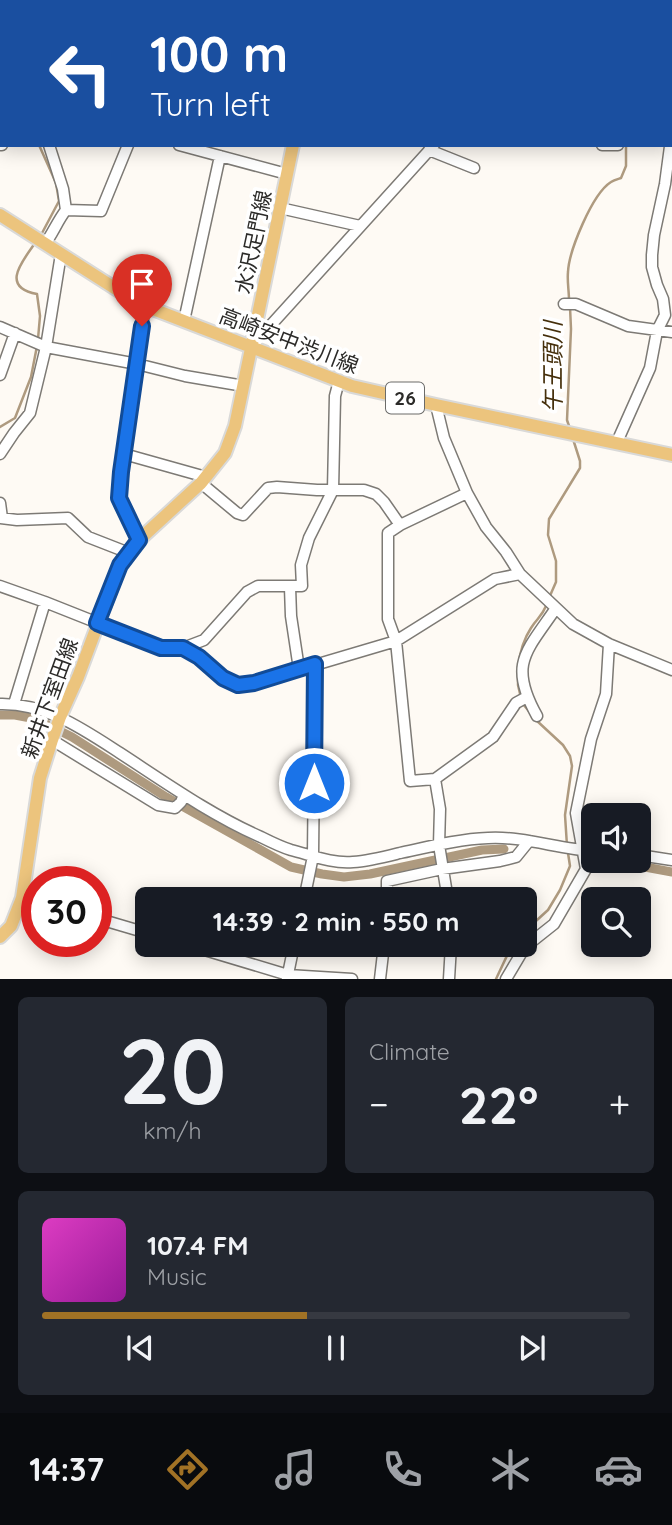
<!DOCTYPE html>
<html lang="en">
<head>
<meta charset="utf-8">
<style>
	body { margin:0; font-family:Quicksand,"Noto Sans JP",sans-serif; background:#242831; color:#f1f3f6; height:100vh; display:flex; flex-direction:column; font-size:26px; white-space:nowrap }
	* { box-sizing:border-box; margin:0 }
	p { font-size:23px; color:#9ea1a6 }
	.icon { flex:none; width:38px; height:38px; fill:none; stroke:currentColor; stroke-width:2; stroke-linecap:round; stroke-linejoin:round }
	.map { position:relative; height:979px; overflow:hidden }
	.panel { display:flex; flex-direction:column; gap:18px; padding:18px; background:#0d0f14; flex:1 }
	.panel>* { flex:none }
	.top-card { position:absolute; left:0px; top:0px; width:672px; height:147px; box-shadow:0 4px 18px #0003; background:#1a4fa0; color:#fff; overflow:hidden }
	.tools { position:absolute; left:581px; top:803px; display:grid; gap:14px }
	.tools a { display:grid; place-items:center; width:70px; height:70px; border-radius:10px; background:#171b24; box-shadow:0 4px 18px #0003; font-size:35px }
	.speed { position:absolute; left:21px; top:866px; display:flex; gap:14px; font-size:35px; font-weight:700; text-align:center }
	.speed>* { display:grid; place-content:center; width:91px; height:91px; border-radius:50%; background:#171b24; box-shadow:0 4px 18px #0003; line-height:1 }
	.speed .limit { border:10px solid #d22; background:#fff; color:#111 }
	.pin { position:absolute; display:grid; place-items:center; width:60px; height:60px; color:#fff; margin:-72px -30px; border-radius:50% 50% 50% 0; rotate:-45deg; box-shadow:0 0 7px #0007 }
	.pin .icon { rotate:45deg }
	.me { position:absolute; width:77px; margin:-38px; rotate:0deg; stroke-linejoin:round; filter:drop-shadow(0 0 5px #0008) }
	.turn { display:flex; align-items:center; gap:24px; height:147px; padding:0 35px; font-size:32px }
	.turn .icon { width:91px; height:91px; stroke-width:2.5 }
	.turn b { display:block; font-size:49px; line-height:60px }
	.big { font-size:52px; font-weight:700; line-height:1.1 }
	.panel .tile { flex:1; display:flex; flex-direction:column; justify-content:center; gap:10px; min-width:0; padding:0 24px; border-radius:10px; background:#242831 }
	.panel .dial { align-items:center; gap:0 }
	.dial b { font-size:91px; line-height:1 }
	.song { display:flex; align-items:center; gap:21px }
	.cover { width:84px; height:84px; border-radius:10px; background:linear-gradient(135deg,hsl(310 70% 55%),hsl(300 70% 35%)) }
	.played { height:7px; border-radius:4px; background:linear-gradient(90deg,#a17225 45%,#363941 45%) }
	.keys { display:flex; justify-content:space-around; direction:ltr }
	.heat { display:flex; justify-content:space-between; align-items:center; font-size:38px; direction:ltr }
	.panel .tiles { flex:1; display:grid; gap:18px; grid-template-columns:1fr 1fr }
	.tile:last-child { grid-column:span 2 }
	.trip { position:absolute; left:135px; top:887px; width:402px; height:70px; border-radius:10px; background:#171b24; box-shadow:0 4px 18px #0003; font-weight:700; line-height:70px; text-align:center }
	.tabs { display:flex; height:112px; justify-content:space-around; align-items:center; background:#090b0e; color:#9ea1a6 }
	.tabs .icon { width:49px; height:49px }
	.tabs .active { color:#a17225 }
	.tabs b { font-size:32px; color:#f1f3f6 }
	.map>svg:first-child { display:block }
</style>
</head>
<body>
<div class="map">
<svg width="672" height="979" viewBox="0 0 672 979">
	<rect width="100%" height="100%" fill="#fefaf4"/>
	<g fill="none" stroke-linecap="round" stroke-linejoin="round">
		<path stroke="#ae9a7f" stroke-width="2.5" d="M 645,2 L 645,0
			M 0,38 L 2,47
			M 39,145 L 56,183 L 59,201 L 41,235
			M 35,243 C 22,262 0,287 37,294 L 40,316 L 38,339
			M 569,300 C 569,291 567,281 568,272 C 569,251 592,194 611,182 C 614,180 618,179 621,178 L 626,166 L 626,145
			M 570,307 L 571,329 L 567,420 L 570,429
			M 0,427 L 15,418 L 31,377 L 37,346
			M 549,598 L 556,582 L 556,561 L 548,535 L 549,519 L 580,468 L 580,461 L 573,439
			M 518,667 C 520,652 523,640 531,628 C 538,617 541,618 547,604
			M 518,673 L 518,685 L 521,698
			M 523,704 L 532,715
			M 536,720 L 563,745 L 570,756 L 572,766 L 565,815 L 567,846
			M 525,931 L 548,910 L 560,890 L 570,866 L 568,853
			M 496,979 L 512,945"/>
		<path stroke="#ae9a7f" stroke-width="9" d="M 0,715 L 15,715 L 36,719 L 72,737 L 166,797 L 291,867 L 322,874 L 344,877 L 370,874 L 482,850 L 504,849
			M 645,867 L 672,872"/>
		<g stroke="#7d7a75" stroke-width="13">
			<path id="minor" d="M 160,0 L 168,2
				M 402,0 L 402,2
				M 496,1 L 504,2
				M 71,2 L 71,0
				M 0,145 L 2,145
				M 179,145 L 287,174
				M 602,145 L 618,145
				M 429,150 L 474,168
				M 280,208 L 360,226
				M 66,210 L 101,211 L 128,145
				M 45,244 C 53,233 58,220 66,210 L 63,189 L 49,145
				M 564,304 L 576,304 L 628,326 L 672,332
				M 184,321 L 220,156
				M 0,327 L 46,347 L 137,364 L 185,376 L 244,386
				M 252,346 L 434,145
				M 0,375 L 15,333
				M 436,405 L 444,438 L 467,493 L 486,527 L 506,552 L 520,574 L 573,624 L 609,644 L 672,670
				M 617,442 L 650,368 L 657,331 L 665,315 L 663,299 L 657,285 L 652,267 L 652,255 L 654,235 L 665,184 L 671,139
				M 0,454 L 14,433 L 30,413 L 46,347 L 61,254
				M 124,454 L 206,477
				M 201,483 L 237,513 L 243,515 L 268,488 L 277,487 L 317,490 L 364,490 L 376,494 L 384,502 L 400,525
				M 0,503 L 2,518
				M 0,518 L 17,520 L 68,518 L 88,537 L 129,553
				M 139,540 L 119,498 L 121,472 L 145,306
				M 0,586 L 45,602 L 161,648 L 183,648 L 199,657 L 223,678 L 238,685 L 254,683 L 396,641 L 495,579 L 520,574
				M 290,587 L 291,616 L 299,669
				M 183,648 L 204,640 L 247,592 L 258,586 L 302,586 L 301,565 L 309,538 L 333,490 L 335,396 L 339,381
				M 0,704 C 46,703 83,729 120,753 C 166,783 211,815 261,837 C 271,842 281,847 291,850 C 311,855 332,864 353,862 C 369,861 384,857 400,853 C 428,847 459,839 488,838 C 524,836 558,849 593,851
				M 14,704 L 45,602
				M 537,716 C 508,664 526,652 556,608
				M 52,740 L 158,805 L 175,808 L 181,802 L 184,795
				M 435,779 L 493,737 L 516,703 L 527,697
				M 639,855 L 672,860
				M 22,898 L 37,902
				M 304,900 L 313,856 L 315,664
				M 387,900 L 387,881 L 442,869 L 500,861 L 516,857 L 529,841
				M 448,900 L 439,845 L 440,809 L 435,779 L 410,781 L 396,641 L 388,619 L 388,533 L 400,525 L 467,493
				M 96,918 L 147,933
				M 188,945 L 288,975 L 352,979
				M 287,979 L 294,945
				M 380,979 L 384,945
				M 449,979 L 451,945
				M 506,979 L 525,947 L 554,924 L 586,869 L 576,813 L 591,739 L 606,694 L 609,644"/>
		</g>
		<g stroke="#d9d9d8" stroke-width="16">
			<path id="major" d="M 304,0 L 304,2
				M 0,215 L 127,296 L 145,306 L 352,386 L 436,405 L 672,455
				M 0,937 L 11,926 L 22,898 L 40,778 L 52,740 L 60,717 L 78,677 L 120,565 L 139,540 L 201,483 L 225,453 L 235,426 L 293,145"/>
		</g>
		<use href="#minor" stroke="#fff" stroke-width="10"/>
		<use href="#major" stroke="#ecc47d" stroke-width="12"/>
	</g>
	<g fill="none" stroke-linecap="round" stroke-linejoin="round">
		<g stroke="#114b97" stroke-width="18">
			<path id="route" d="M 142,326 L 121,472 L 119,498 L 139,540 L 120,565 L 97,623 L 161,648 L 183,648 L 199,657 L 223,678 L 238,685 L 254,683 L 315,664 L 314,783"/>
		</g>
		<use href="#route" stroke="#1a73e8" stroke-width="12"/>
	</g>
	<g text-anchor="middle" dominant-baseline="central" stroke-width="7" stroke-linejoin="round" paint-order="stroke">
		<rect fill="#fff" stroke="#6b6b69" stroke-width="2" x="386" y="382.5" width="38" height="31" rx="5"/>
		<g font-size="19" font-weight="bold" fill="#2c2b29">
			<text x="405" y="398">26</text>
		</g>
		<g font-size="21" fill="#2c2b29" stroke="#fff">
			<text transform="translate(253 242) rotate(-78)">水沢足門線</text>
			<text transform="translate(289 340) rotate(21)">高崎安中渋川線</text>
			<text transform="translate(49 698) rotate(-70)">新井下室田線</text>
		</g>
		<g font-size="23" font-style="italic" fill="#452f0b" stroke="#fff">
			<text transform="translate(552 367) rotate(-90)">午王頭川</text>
		</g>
	</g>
</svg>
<div class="tools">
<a><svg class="icon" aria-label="sound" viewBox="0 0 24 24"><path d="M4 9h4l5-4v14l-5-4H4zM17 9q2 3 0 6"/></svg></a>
<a><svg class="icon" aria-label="search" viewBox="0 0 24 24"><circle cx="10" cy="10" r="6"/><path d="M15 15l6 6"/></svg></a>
</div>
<div class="speed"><div class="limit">30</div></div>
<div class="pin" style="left:142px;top:326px;background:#d93025"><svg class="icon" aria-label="arrive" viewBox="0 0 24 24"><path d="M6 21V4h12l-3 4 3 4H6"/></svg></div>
<svg class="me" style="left:314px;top:783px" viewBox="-20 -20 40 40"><circle r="17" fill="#1a73e8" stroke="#fff" stroke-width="3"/><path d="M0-11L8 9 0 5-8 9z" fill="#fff"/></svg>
<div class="trip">14:39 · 2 min · 550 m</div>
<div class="top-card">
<div class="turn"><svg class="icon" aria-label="left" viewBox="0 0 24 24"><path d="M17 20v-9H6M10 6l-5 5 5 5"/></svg><div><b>100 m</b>Turn left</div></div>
</div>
</div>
<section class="panel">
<div class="tiles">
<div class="tile dial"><b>20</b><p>km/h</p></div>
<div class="tile"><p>Climate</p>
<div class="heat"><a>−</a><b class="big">22°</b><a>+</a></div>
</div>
<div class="tile">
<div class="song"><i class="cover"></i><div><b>107.4 FM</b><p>Music</p></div></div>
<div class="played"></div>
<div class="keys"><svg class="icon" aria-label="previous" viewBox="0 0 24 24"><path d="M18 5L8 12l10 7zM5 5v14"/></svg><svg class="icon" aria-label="pause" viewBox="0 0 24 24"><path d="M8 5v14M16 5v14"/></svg><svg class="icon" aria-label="next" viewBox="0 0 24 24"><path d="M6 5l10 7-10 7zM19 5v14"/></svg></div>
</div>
</div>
</section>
<nav class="tabs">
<b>14:37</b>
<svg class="icon active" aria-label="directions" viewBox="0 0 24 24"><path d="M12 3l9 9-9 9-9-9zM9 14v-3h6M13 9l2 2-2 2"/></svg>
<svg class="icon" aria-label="music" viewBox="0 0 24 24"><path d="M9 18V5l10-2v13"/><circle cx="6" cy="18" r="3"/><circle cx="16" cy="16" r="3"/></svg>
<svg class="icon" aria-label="phone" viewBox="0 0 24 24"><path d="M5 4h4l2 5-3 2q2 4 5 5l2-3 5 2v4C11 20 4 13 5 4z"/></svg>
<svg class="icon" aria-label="climate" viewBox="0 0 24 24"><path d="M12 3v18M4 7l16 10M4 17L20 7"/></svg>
<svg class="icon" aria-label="car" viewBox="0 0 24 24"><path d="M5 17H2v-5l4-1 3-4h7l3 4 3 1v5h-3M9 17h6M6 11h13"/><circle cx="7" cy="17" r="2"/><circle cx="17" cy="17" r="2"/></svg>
</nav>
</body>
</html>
